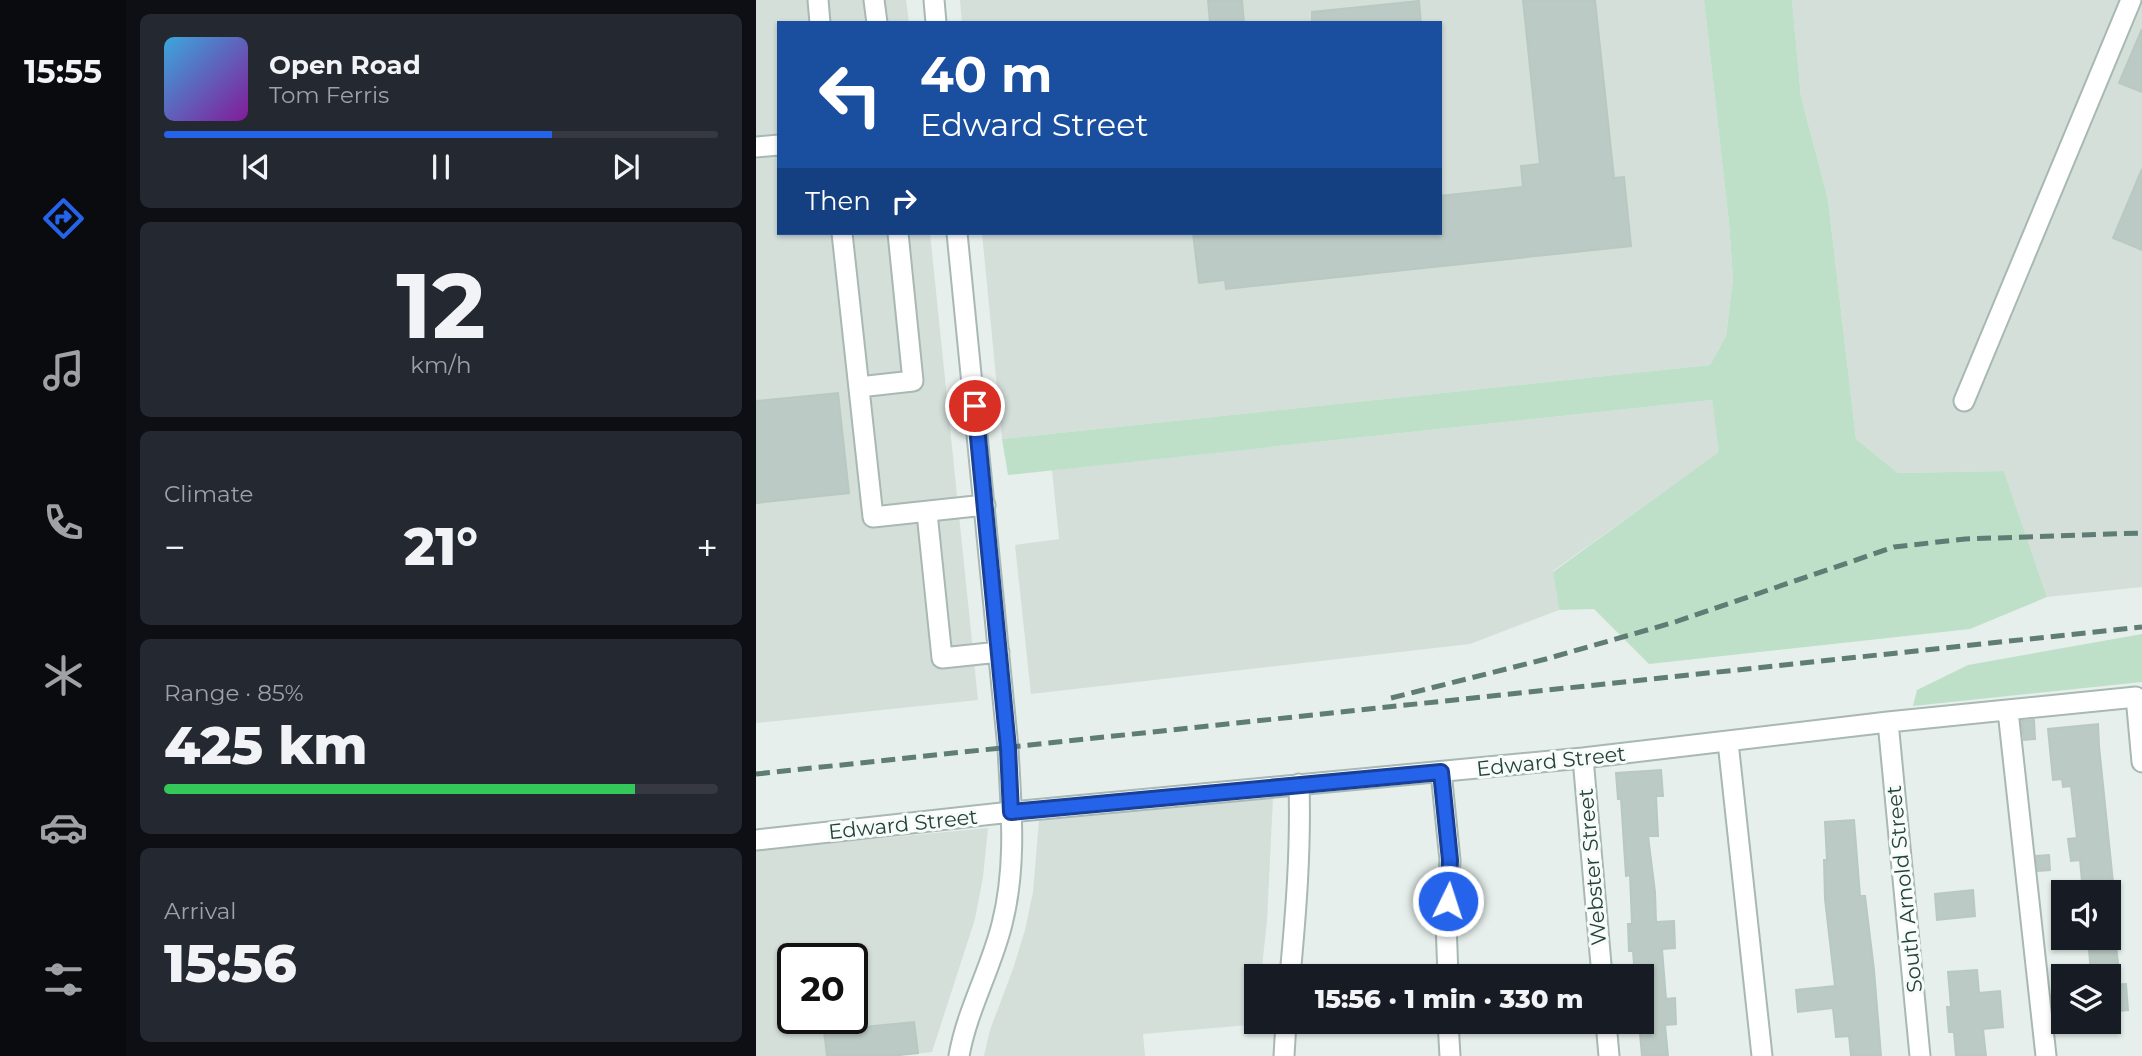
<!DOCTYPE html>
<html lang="en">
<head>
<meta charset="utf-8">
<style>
	body { margin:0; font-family:Montserrat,sans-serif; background:#242831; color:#f1f3f6; height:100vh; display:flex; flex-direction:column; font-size:26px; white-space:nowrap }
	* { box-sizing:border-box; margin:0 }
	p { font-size:23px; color:#9ea1a6 }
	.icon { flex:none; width:38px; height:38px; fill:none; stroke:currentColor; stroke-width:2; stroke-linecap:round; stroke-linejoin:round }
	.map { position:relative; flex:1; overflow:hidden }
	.drawer { display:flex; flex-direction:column; gap:14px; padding:14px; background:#0d0f14; width:630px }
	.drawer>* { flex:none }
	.hud { position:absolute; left:21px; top:21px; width:665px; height:214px; border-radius:0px; box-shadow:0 2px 5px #0004; background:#1a4fa0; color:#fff; overflow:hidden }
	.fabs { position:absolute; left:1295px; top:880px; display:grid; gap:14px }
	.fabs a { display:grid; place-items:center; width:70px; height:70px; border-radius:0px; background:#171b24; box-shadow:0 2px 5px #0004; font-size:35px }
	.speed { position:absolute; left:21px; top:943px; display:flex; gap:14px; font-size:35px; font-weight:700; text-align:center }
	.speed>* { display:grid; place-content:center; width:91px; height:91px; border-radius:50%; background:#171b24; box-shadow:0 2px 5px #0004; line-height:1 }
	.speed .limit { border:4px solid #111; border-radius:10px; background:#fff; color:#111 }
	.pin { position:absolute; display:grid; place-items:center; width:60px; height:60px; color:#fff; margin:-30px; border:4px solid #fff; border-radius:50%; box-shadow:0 2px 7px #0007 }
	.me { position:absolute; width:77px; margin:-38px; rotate:4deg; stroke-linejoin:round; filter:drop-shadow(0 0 5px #0008) }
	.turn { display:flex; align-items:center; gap:24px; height:147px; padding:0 28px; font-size:32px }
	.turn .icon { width:91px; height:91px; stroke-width:2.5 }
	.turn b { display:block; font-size:49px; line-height:60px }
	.then { display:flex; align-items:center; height:66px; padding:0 28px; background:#0003; gap:14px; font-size:26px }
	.big { font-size:52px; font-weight:800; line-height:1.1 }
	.drawer .card { flex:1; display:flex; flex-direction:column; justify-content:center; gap:10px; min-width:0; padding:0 24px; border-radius:10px; background:#242831 }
	.drawer .dial { align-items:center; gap:0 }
	.dial b { font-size:91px; line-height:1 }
	.song { display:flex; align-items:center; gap:21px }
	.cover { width:84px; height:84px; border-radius:10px; background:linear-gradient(135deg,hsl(200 70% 55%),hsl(290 70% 35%)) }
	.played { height:7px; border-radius:4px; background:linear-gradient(90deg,#2563eb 70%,#363941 70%) }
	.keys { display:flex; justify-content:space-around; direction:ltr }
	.heat { display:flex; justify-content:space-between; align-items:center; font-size:38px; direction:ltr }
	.charge { height:10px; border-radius:5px; background:linear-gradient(90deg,#34c759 85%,#363941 0) }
	.trip { position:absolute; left:488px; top:964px; width:410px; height:70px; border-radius:0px; background:#171b24; box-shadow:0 2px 5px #0004; font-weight:800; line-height:70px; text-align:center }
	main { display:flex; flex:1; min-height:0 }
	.dock { display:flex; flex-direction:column; width:126px; justify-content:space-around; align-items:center; background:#090b0e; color:#9ea1a6 }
	.dock .icon { width:49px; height:49px }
	.dock .current { color:#2563eb }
	.dock b { font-size:32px; color:#f1f3f6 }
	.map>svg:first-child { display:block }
</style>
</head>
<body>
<main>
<nav class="dock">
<b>15:55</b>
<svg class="icon current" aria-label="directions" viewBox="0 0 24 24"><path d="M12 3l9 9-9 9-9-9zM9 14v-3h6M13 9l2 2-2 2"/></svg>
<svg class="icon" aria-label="music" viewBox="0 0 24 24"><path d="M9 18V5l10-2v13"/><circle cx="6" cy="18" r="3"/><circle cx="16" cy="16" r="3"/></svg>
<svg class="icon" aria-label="phone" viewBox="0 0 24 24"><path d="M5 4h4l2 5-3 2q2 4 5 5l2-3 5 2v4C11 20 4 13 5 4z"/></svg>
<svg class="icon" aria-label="climate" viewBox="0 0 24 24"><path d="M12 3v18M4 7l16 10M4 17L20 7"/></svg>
<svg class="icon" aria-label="car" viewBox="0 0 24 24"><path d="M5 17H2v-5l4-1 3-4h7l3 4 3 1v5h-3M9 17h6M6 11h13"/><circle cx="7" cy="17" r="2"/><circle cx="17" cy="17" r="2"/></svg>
<svg class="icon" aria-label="filters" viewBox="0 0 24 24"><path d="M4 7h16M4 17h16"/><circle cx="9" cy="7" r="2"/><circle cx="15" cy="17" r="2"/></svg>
</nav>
<section class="drawer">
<div class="card">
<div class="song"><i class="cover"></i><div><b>Open Road</b><p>Tom Ferris</p></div></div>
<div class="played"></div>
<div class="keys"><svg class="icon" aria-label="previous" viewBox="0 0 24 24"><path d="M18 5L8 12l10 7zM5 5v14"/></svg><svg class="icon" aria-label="pause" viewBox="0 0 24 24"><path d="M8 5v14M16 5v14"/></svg><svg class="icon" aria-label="next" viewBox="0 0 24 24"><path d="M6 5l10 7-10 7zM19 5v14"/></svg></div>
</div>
<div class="card dial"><b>12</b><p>km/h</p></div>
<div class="card"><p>Climate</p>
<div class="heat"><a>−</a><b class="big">21°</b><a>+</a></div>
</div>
<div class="card"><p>Range · 85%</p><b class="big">425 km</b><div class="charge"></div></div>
<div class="card"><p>Arrival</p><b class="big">15:56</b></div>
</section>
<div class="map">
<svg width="1386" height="1056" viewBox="0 0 1386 1056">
	<rect width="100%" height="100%" fill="#e6efeb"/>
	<path fill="#d4dfda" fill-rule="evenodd" d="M 0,0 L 150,0 L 153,23 L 23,23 L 23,233 L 174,233 L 222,700 L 0,723 Z
		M 204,0 L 948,0 L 973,223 L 977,279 L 970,336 L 954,365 L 246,439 L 226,233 L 684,233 L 684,23 L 206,23 Z
		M 1036,0 L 1386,0 L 1386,587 L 1291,597 L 1248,471 L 1142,473 L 1100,439 L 1072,199 L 1045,97 Z
		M 956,400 L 964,452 L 797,571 L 803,610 L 714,644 L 275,694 L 259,545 L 303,539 L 296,470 Z
		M 517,798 L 511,921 L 505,976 L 500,976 L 500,1022 L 505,1022 L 505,1024 L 387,1034 L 389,1056 L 228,1056 L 234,1030 L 257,969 L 269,930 L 277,892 L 283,820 Z
		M 232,828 L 227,877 L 219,919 L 176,1052 L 139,1056 L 0,1056 L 0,850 ZM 37,959 L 96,959 L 96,1018 L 37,1018 Z"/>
	<path fill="#bfe0c8" d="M 948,0 L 1036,0 L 1045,97 L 1072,199 L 1100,439 L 1142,473 L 1248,471 L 1291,597 L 1214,629 L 893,664 L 838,609 L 803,610 L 797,572 L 963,452 L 956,400 L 252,475 L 246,439 L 954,365 L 970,336 L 977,279 L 973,223 Z
		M 1386,634 L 1386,682 L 1157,706 L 1161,690 L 1212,665 Z"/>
	<path fill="#bbcac4" stroke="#b8c9c2" stroke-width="2" d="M 452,0 L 486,0 L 488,23 L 454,23 Z
		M 767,0 L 839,0 L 858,178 L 868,177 L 875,246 L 470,289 L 469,280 L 443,283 L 437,233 L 684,233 L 684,196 L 767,187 L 765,166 L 784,164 Z
		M 663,1 L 665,23 L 556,23 L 556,12 Z
		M 1386,29 L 1386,92 L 1363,83 Z
		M 1386,169 L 1386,250 L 1357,238 Z
		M 82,393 L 93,493 L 0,503 L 0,401 Z
		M 1278,720 L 1279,739 L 1268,740 L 1265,721 Z
		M 1342,724 L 1343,746 L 1358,892 L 1327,892 L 1324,860 L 1315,861 L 1312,839 L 1321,838 L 1315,786 L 1307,787 L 1306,779 L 1297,780 L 1292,729 Z
		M 905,770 L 907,796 L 900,796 L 902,836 L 892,836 L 899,892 L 900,922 L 918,921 L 919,948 L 906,949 L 910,999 L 919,998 L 920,1024 L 909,1025 L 912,1056 L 886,1056 L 883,1022 L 886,1022 L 886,976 L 879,976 L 877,951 L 873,951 L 872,924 L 876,924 L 874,875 L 870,876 L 865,799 L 862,799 L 860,773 Z
		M 1098,820 L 1104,896 L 1109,896 L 1118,970 L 1125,1056 L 1095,1056 L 1093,1036 L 1080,1037 L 1077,1008 L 1042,1012 L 1040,990 L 1079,986 L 1069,899 L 1068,860 L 1071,860 L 1069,822 Z
		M 1293,855 L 1294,870 L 1282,871 L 1280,856 Z
		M 1217,890 L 1219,916 L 1181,920 L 1179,894 Z
		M 1360,947 L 1363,970 L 1335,973 L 1333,950 Z
		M 1221,970 L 1223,993 L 1244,991 L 1247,1027 L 1227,1029 L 1230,1056 L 1200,1056 L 1198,1032 L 1193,1032 L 1191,1007 L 1195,1007 L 1192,972 Z
		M 1370,984 L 1372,1010 L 1353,1012 L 1353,985 Z
		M 158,1022 L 162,1053 L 134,1056 L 71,1056 L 68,1031 Z"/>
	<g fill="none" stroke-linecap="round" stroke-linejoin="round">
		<g stroke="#a8b8b2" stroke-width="23">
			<path id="minor" d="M 62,0 L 64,23
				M 118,0 L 121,23
				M 178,0 L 180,23
				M 0,147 L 23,145
				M 86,233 L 117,517 L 229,505
				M 201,233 L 252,748 C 255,807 261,865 246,924 C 235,969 211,1010 203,1056
				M 103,387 L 157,381 L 142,233
				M 1208,401 L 1375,0
				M 171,513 L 186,658 L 243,652
				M 1252,711 L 1290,1056
				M 1132,722 L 1164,1056
				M 972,742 L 1006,1056
				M 827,758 L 846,976
				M 685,772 L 694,860 L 690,922 L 692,976
				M 0,840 L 255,812 L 827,758 L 1132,722 L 1380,697 L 1386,762
				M 534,976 C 540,912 545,849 543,784
				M 692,1022 L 694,1056
				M 850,1022 L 853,1056
				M 528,1056 L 530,1022"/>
		</g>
		<use href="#minor" stroke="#fff" stroke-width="19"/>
		<path stroke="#5f7d75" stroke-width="5" stroke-dasharray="14 7" stroke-linecap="butt" d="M 635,698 L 790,659 L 919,622 L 1138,547 L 1209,539 L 1386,533
			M 0,774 L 1386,627"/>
	</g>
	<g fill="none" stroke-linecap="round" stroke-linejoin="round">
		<g stroke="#184099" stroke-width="18">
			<path id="route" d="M 219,406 L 252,748 L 255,812 L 685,772 L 694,860 L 692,901"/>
		</g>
		<use href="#route" stroke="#2563eb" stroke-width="12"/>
	</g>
	<g text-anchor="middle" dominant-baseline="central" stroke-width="6" stroke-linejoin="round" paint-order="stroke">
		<g font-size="21" fill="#24423a" stroke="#f7fbf9">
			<text transform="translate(795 761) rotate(-6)">Edward Street</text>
			<text transform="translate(147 824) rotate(-6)">Edward Street</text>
			<text transform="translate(836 867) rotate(-95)">Webster Street</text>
			<text transform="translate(1148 889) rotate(-96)">South Arnold Street</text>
		</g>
	</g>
</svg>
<div class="fabs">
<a><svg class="icon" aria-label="sound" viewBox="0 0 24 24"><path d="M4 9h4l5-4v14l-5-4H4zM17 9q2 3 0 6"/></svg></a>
<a><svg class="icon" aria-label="layers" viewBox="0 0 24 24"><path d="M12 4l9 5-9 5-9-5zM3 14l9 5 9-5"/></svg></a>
</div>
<div class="speed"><div class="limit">20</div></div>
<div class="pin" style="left:219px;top:406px;background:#d93025"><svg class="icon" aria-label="arrive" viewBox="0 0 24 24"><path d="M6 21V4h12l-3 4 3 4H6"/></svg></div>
<svg class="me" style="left:692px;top:901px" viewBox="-20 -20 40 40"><circle r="17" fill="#2563eb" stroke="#fff" stroke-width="3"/><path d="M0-11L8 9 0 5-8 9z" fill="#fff"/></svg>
<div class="trip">15:56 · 1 min · 330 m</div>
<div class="hud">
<div class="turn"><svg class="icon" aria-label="left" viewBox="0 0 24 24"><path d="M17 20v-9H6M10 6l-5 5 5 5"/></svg><div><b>40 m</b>Edward Street</div></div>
<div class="then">Then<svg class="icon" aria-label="right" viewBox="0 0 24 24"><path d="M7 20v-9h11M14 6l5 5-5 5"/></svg></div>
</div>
</div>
</main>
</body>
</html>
